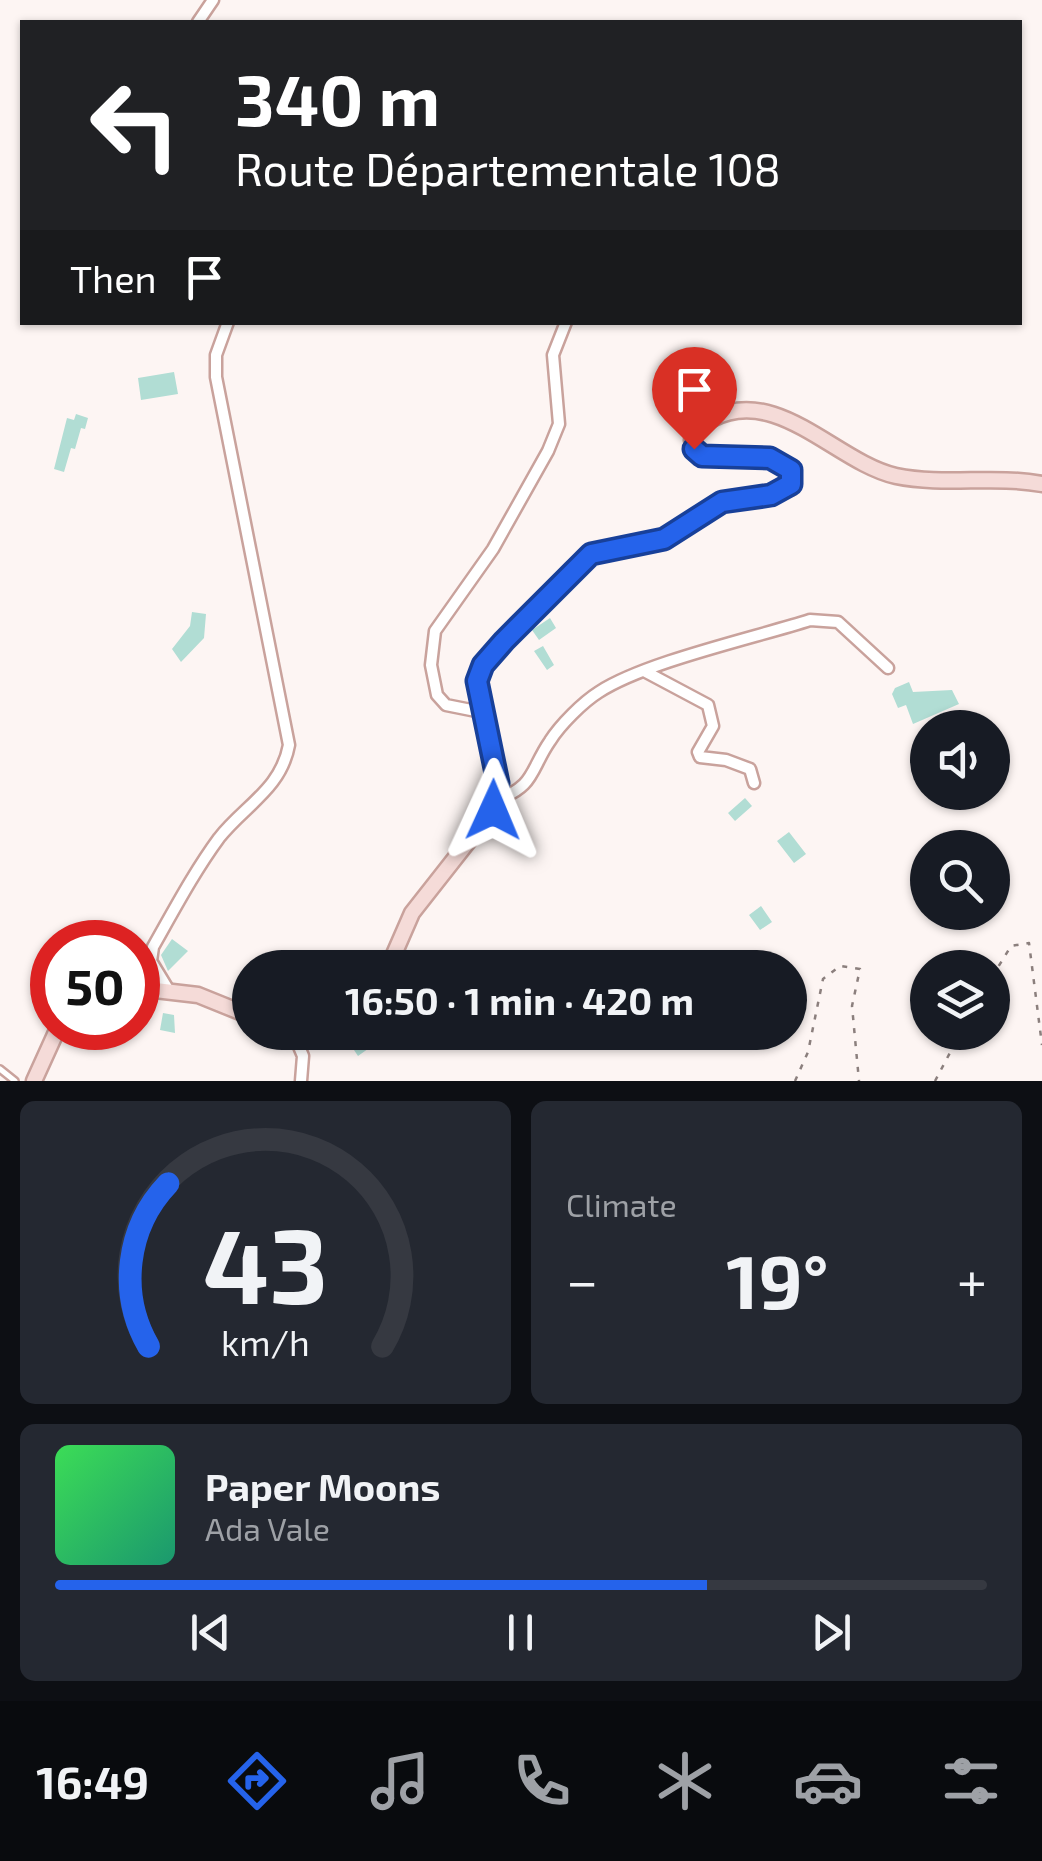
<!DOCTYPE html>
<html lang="en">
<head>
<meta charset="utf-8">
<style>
	body { margin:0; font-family:"Exo 2",sans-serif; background:#242831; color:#f1f3f6; height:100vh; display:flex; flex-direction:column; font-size:38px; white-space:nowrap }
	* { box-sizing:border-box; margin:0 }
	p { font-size:32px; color:#9ea1a6 }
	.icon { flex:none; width:55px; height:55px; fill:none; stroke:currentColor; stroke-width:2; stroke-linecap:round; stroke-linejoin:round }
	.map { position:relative; height:1081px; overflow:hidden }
	.side { display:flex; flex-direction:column; gap:20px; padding:20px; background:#0d0f14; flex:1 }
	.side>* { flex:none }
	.banner { position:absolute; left:20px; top:20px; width:1002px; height:305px; border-radius:0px; box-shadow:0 2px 8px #0004; background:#202124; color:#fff; overflow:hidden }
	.buttons { position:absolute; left:910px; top:710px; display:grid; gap:20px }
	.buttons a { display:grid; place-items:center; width:100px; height:100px; border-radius:50%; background:#171b24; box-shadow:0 2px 8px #0004; font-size:50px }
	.speed { position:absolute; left:30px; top:920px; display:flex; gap:20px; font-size:50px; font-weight:700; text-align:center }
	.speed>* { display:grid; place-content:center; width:130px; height:130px; border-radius:50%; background:#171b24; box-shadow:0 2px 8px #0004; line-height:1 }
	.speed .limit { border:15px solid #d22; background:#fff; color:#111 }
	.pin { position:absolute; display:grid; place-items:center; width:85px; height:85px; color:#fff; margin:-102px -42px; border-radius:50% 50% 50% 0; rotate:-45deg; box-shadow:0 0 10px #0007 }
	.pin .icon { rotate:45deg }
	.me { position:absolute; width:110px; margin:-55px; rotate:1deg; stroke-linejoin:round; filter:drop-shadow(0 0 8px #0008) }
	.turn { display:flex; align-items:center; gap:35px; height:210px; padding:0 50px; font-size:45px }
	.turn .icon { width:130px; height:130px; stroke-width:2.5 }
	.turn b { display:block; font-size:70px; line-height:85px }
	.then { display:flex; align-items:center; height:95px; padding:0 50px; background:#0003; gap:20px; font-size:38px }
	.big { font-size:75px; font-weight:700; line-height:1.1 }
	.side .widget { flex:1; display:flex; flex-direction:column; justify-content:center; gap:15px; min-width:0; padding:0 35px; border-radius:15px; background:#242831 }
	.side .dial { align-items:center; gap:0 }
	.dial svg { height:260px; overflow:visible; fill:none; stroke:#363941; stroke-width:7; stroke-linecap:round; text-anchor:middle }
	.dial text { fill:#f1f3f6; stroke:none }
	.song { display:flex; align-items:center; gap:30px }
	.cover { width:120px; height:120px; border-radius:15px; background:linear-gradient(135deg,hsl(130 70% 55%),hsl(160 70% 35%)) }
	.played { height:10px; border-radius:5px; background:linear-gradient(90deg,#2563eb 70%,#363941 70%) }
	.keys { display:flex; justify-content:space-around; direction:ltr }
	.heat { display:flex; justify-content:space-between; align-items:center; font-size:55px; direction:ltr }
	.side .tiles { flex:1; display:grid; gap:20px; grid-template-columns:1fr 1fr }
	.widget:last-child { grid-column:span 2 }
	.trip { position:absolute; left:232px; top:950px; width:575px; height:100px; border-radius:50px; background:#171b24; box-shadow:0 2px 8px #0004; font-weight:700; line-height:100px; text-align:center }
	.menu { display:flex; height:160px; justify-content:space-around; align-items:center; background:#090b0e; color:#9ea1a6 }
	.menu .icon { width:70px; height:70px }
	.menu .active { color:#2563eb }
	.menu b { font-size:45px; color:#f1f3f6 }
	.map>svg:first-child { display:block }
</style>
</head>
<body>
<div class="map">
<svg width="1042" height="1081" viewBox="0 0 1042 1081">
	<rect width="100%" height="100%" fill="#fdf5f3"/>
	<path fill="#b1ddd4" d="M 174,372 L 178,394 L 141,400 L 138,378 Z
		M 76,414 L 88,418 L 85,429 L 81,428 L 75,449 L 71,448 L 64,472 L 54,469 L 67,418 L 74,420 Z
		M 192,612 L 206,614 L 204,638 L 181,662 L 172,649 L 190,626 Z
		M 550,618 L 556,628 L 539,640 L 532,630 Z
		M 543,646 L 554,665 L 547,670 L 534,651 Z
		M 909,682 L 913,692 L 952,690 L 959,704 L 913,724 L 906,705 L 898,708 L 892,694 L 895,688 Z
		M 745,798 L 752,806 L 735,821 L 728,813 Z
		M 789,832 L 806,854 L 794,863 L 777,841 Z
		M 761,906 L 772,922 L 760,930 L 749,915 Z
		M 172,939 L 188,951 L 168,971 L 161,955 Z
		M 163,1013 L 174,1015 L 175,1033 L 160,1030 Z
		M 364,1033 L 372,1046 L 358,1056 L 352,1047 Z"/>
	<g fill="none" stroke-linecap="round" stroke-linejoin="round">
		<g stroke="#c9a29c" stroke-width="10">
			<path id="service" d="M 0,1069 L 15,1081"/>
		</g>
		<g stroke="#c9a29c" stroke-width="15">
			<path id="minor" d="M 198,22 L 213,0
				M 646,672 L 708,705 L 713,726 L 698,752 L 700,757 L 726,760 L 750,769 L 754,783
				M 481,712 L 446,705 L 437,695 L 431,665 L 435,631 L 493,549 L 548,451 L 559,424 L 553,355 L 566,322
				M 496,800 C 535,787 530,770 550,741 C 560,725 583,702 599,692 C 645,662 754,638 810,620 L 838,622 L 888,668
				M 168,989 L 151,961 L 153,947 C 174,910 194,872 219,838 C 244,806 281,789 289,745 L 216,377 L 216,355 L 228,322
				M 295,1037 L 303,1056 L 301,1081"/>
		</g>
		<g stroke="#c9a29c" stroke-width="19">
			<path id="secondary" d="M 388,968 L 412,913 L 493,810 L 498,783 L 477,688 L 483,665 L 571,570 L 591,554 L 664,539 L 722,502 L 790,488 L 792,473 L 787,465 L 769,458 L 696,453 L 692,440 C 696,430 702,424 712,419 C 777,384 837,463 896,476 C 945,486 993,475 1042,484
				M 138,988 L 198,995 L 250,1016
				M 280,1032 L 314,1038 L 331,1032
				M 34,1081 L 58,1028"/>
		</g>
		<path stroke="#8b7f7d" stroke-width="2.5" stroke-dasharray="5 8" stroke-linecap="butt" d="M 992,977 L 1011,946 L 1029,943 L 1042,1045
			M 795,1081 L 808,1052 L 823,979 L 840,966 L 860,969 L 852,1006 L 859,1081
			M 935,1081 L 961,1032"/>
		<use href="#service" stroke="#fff" stroke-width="5"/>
		<use href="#minor" stroke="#fff" stroke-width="10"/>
		<use href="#secondary" stroke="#f5dbd8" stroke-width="14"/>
	</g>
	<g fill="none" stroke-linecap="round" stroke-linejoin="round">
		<g stroke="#184099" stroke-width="25">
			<path id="route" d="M 493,810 L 498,783 L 477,681 L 483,665 L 504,641 L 591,554 L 664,539 L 722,502 L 771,495 L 791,484 L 791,470 L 770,458 L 702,456 L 694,449"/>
		</g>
		<use href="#route" stroke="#2563eb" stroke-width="18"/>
	</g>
</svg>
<div class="buttons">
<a><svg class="icon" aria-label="sound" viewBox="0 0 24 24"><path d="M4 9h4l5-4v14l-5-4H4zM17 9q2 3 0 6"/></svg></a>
<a><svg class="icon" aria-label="search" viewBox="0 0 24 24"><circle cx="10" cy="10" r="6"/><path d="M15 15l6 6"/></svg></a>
<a><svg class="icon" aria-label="layers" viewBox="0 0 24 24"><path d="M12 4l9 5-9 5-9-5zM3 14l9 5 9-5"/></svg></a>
</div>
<div class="speed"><div class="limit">50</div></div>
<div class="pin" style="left:694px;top:449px;background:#d93025"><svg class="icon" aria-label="arrive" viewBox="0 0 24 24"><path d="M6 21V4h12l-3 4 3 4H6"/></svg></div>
<svg class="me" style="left:493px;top:810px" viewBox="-20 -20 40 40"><path d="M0-17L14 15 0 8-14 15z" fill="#2563eb" stroke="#fff" stroke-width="4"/></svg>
<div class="trip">16:50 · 1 min · 420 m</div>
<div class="banner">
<div class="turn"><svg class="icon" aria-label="left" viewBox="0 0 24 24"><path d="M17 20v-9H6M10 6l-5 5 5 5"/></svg><div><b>340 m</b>Route Départementale 108</div></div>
<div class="then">Then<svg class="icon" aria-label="arrive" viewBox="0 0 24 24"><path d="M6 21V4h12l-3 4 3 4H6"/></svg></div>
</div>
</div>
<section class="side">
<div class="tiles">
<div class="widget dial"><svg viewBox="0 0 100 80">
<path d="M14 69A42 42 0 1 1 86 69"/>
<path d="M14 69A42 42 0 0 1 20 19" stroke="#2563eb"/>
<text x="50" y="56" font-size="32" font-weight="700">43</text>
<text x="50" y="72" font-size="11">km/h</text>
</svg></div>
<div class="widget"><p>Climate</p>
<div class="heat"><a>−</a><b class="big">19°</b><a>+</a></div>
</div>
<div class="widget">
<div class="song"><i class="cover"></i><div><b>Paper Moons</b><p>Ada Vale</p></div></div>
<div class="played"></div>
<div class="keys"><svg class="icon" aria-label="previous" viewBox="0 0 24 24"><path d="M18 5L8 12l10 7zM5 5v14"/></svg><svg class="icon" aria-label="pause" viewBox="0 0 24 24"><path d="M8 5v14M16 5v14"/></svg><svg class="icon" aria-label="next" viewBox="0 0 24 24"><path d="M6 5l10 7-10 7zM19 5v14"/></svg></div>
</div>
</div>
</section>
<nav class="menu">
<b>16:49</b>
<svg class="icon active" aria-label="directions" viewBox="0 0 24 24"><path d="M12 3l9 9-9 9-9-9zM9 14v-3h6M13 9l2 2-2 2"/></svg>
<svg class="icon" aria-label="music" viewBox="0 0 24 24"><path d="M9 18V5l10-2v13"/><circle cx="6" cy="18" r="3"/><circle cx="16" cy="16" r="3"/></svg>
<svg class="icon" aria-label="phone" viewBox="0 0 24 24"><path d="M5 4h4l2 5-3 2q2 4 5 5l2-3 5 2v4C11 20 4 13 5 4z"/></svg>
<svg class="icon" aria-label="climate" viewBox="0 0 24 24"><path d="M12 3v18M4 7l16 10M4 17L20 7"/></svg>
<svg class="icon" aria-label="car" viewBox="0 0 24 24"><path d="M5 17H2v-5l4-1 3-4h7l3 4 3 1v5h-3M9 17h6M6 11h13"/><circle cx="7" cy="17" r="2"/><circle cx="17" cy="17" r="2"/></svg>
<svg class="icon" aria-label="filters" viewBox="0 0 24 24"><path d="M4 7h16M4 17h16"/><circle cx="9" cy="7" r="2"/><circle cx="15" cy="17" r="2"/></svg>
</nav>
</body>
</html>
